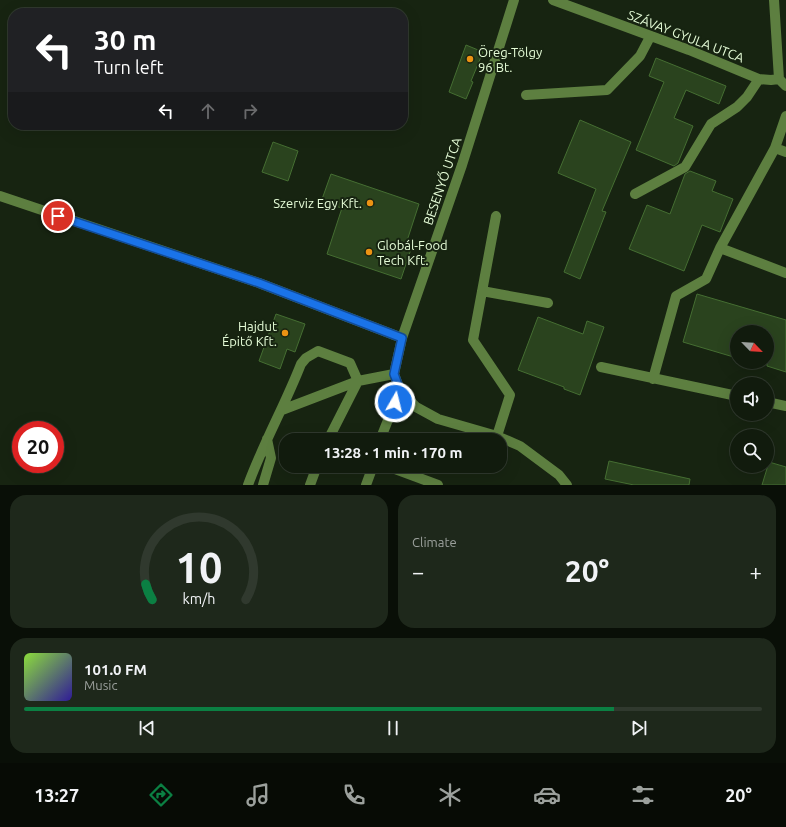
<!DOCTYPE html>
<html lang="en">
<head>
<meta charset="utf-8">
<style>
	body { margin:0; font-family:Ubuntu,sans-serif; background:#1e281b; color:#f1f3f6; height:100vh; display:flex; flex-direction:column; font-size:15px; white-space:nowrap }
	* { box-sizing:border-box; margin:0 }
	p { font-size:13px; color:#9ca19d }
	.icon { flex:none; width:22px; height:22px; fill:none; stroke:currentColor; stroke-width:2; stroke-linecap:round; stroke-linejoin:round }
	.map { position:relative; height:485px; overflow:hidden }
	.sheet { display:flex; flex-direction:column; gap:10px; padding:10px; background:#090f07; flex:1 }
	.sheet>* { flex:none }
	.hud { position:absolute; left:8px; top:8px; width:400px; height:122px; border-radius:16px; box-shadow:0 4px 16px #0002,0 0 0 1px #30392e; background:#202124; color:#fff; overflow:hidden }
	.needle { width:26px; rotate:115deg }
	.controls { position:absolute; left:730px; top:325px; display:grid; gap:8px }
	.controls a { display:grid; place-items:center; width:44px; height:44px; border-radius:50%; background:#111b0d; box-shadow:0 4px 16px #0002,0 0 0 1px #30392e; font-size:20px }
	.speed { position:absolute; left:12px; top:421px; display:flex; gap:8px; font-size:20px; font-weight:700; text-align:center }
	.speed>* { display:grid; place-content:center; width:52px; height:52px; border-radius:50%; background:#111b0d; box-shadow:0 4px 16px #0002,0 0 0 1px #30392e; line-height:1 }
	.speed .limit { border:6px solid #d22; background:#fff; color:#111 }
	.pin { position:absolute; display:grid; place-items:center; width:34px; height:34px; color:#fff; margin:-17px; border:2px solid #fff; border-radius:50%; box-shadow:0 1px 4px #0007 }
	.me { position:absolute; width:44px; margin:-22px; rotate:8deg; stroke-linejoin:round; filter:drop-shadow(0 0 3px #0008) }
	.turn { display:flex; align-items:center; gap:14px; height:84px; padding:0 20px; font-size:18px }
	.turn .icon { width:52px; height:52px; stroke-width:2.5 }
	.turn b { display:block; font-size:28px; line-height:34px }
	.lanes { display:flex; align-items:center; height:38px; padding:0 20px; background:#0003; justify-content:center; gap:20px; direction:ltr }
	.lanes .off { opacity:.35 }
	.big { font-size:30px; font-weight:700; line-height:1.1 }
	.sheet .widget { flex:1; display:flex; flex-direction:column; justify-content:center; gap:6px; min-width:0; padding:0 14px; border-radius:16px; background:#1e281b }
	.sheet .dial { align-items:center; gap:0 }
	.dial svg { height:104px; overflow:visible; fill:none; stroke:#30392e; stroke-width:7; stroke-linecap:round; text-anchor:middle }
	.dial text { fill:#f1f3f6; stroke:none }
	.song { display:flex; align-items:center; gap:12px }
	.cover { width:48px; height:48px; border-radius:6px; background:linear-gradient(135deg,hsl(90 70% 55%),hsl(250 70% 35%)) }
	.played { height:4px; border-radius:2px; background:linear-gradient(90deg,#0b8043 80%,#30392e 80%) }
	.keys { display:flex; justify-content:space-around; direction:ltr }
	.heat { display:flex; justify-content:space-between; align-items:center; font-size:22px; direction:ltr }
	.sheet .tiles { flex:1; display:grid; gap:10px; grid-template-columns:1fr 1fr }
	.widget:last-child { grid-column:span 2 }
	.trip { position:absolute; left:279px; top:433px; width:228px; height:40px; border-radius:16px; background:#111b0d; box-shadow:0 4px 16px #0002,0 0 0 1px #30392e; font-weight:700; line-height:40px; text-align:center }
	.tab-bar { display:flex; height:64px; justify-content:space-around; align-items:center; background:#070b05; color:#9ca19d }
	.tab-bar .icon { width:28px; height:28px }
	.tab-bar .active { color:#0b8043 }
	.tab-bar b { font-size:18px; color:#f1f3f6 }
	.map>svg:first-child { display:block }
</style>
</head>
<body>
<div class="map">
<svg width="786" height="485" viewBox="0 0 786 485">
	<rect width="100%" height="100%" fill="#172411"/>
	<path fill="#2a431e" stroke="#456e32" d="M 466,45 L 483,52 L 471,81 L 473,82 L 466,99 L 449,92 Z
		M 656,58 L 726,86 L 719,104 L 686,90 L 674,118 L 693,126 L 678,163 L 674,166 L 636,150 L 664,82 L 649,76 Z
		M 580,120 L 631,142 L 602,211 L 606,212 L 580,279 L 564,272 L 596,189 L 558,173 Z
		M 273,142 L 298,151 L 288,181 L 262,172 Z
		M 690,171 L 716,181 L 712,191 L 733,199 L 720,232 L 702,225 L 684,271 L 629,249 L 647,205 L 670,214 L 685,174 Z
		M 331,174 L 419,204 L 405,247 L 411,249 L 401,279 L 327,254 L 342,208 L 321,202 Z
		M 697,294 L 786,320 L 786,372 L 767,366 L 767,332 L 737,332 L 737,358 L 683,342 Z
		M 276,314 L 305,324 L 295,352 L 287,349 L 280,369 L 259,361 Z
		M 538,317 L 583,334 L 587,321 L 604,327 L 580,395 L 564,389 L 564,387 L 518,370 Z
		M 609,461 L 690,479 L 689,485 L 634,485 L 605,479 Z
		M 769,462 L 786,467 L 786,485 L 762,485 Z"/>
	<g fill="none" stroke-linecap="round" stroke-linejoin="round">
		<path stroke="#5d7f40" stroke-width="10" d="M 514,0 L 462,165 L 402,338 L 394,374 L 400,390 L 416,407 L 438,419 L 497,436 L 520,446 L 559,475 L 567,485
			M 553,0 L 689,50 L 759,79 L 771,80 L 779,79
			M 774,0 L 779,79
			M 779,79 L 786,86
			M 526,95 L 607,90 L 640,56 L 650,37
			M 775,148 L 786,152
			M 635,194 L 685,167 L 711,124 L 737,107 L 747,97 L 759,79
			M 0,196 L 259,283 L 402,338
			M 496,216 L 473,340 L 510,395 L 497,436
			M 720,248 L 786,273
			M 482,291 L 548,303
			M 601,367 L 737,396
			M 653,379 L 676,296 L 706,279 L 720,248 L 775,148 L 786,116
			M 767,402 L 786,406
			M 282,410 L 358,381 L 394,374
			M 328,440 L 358,381
			M 380,440 L 400,390
			M 387,466 L 438,485
			M 248,485 C 263,444 285,405 301,364 L 306,358 L 318,351 L 350,363 L 358,381
			M 263,485 L 271,458 L 267,439
			M 310,485 L 317,466
			M 366,485 L 373,466"/>
	</g>
	<g fill="none" stroke-linecap="round" stroke-linejoin="round">
		<g stroke="#114b97" stroke-width="10">
			<path id="route" d="M 58,216 L 259,283 L 402,338 L 394,374 L 400,390 L 395,402"/>
		</g>
		<use href="#route" stroke="#1a73e8" stroke-width="7"/>
	</g>
	<g fill="#ec9313" stroke="#172411" stroke-width="1.5">
		<circle cx="470" cy="59" r="4"/>
		<circle cx="370" cy="203" r="4"/>
		<circle cx="369" cy="252" r="4"/>
		<circle cx="285" cy="333" r="4"/>
	</g>
	<g text-anchor="middle" dominant-baseline="central" stroke-width="4" stroke-linejoin="round" paint-order="stroke">
		<g font-size="13" fill="#e5fcd7" stroke="#172411">
			<text transform="translate(686 36) rotate(21)">SZÁVAY GYULA UTCA</text>
			<text transform="translate(442 181) rotate(-71)">BESENYŐ UTCA</text>
		</g>
		<g font-size="13" fill="#e5fcd7" stroke="#172411" text-anchor="start">
			<text x="478" y="52">Öreg-Tölgy<tspan x="478" dy="15">96 Bt.</tspan></text>
			<text x="362" y="203" text-anchor="end">Szerviz Egy Kft.</text>
			<text x="377" y="245">Globál-Food<tspan x="377" dy="15">Tech Kft.</tspan></text>
			<text x="277" y="326" text-anchor="end">Hajdut<tspan x="277" dy="15">Épitő Kft.</tspan></text>
		</g>
	</g>
</svg>
<div class="controls">
<a><svg class="needle" viewBox="-14 -14 28 28"><path d="M0-13l5 13h-10z" fill="#e53935"/><path d="M0 13l5-13h-10z" fill="#9ca19d"/></svg></a>
<a><svg class="icon" aria-label="sound" viewBox="0 0 24 24"><path d="M4 9h4l5-4v14l-5-4H4zM17 9q2 3 0 6"/></svg></a>
<a><svg class="icon" aria-label="search" viewBox="0 0 24 24"><circle cx="10" cy="10" r="6"/><path d="M15 15l6 6"/></svg></a>
</div>
<div class="speed"><div class="limit">20</div></div>
<div class="pin" style="left:58px;top:216px;background:#d93025"><svg class="icon" aria-label="arrive" viewBox="0 0 24 24"><path d="M6 21V4h12l-3 4 3 4H6"/></svg></div>
<svg class="me" style="left:395px;top:402px" viewBox="-20 -20 40 40"><circle r="17" fill="#1a73e8" stroke="#fff" stroke-width="3"/><path d="M0-11L8 9 0 5-8 9z" fill="#fff"/></svg>
<div class="trip">13:28 · 1 min · 170 m</div>
<div class="hud">
<div class="turn"><svg class="icon" aria-label="left" viewBox="0 0 24 24"><path d="M17 20v-9H6M10 6l-5 5 5 5"/></svg><div><b>30 m</b>Turn left</div></div>
<div class="lanes"><svg class="icon" aria-label="left" viewBox="0 0 24 24"><path d="M17 20v-9H6M10 6l-5 5 5 5"/></svg><svg class="icon off" aria-label="ahead" viewBox="0 0 24 24"><path d="M12 20V5M6 11l6-6 6 6"/></svg><svg class="icon off" aria-label="right" viewBox="0 0 24 24"><path d="M7 20v-9h11M14 6l5 5-5 5"/></svg></div>
</div>
</div>
<section class="sheet">
<div class="tiles">
<div class="widget dial"><svg viewBox="0 0 100 80">
<path d="M14 69A42 42 0 1 1 86 69"/>
<path d="M14 69A42 42 0 0 1 9 57" stroke="#0b8043"/>
<text x="50" y="56" font-size="32" font-weight="700">10</text>
<text x="50" y="72" font-size="11">km/h</text>
</svg></div>
<div class="widget"><p>Climate</p>
<div class="heat"><a>−</a><b class="big">20°</b><a>+</a></div>
</div>
<div class="widget">
<div class="song"><i class="cover"></i><div><b>101.0 FM</b><p>Music</p></div></div>
<div class="played"></div>
<div class="keys"><svg class="icon" aria-label="previous" viewBox="0 0 24 24"><path d="M18 5L8 12l10 7zM5 5v14"/></svg><svg class="icon" aria-label="pause" viewBox="0 0 24 24"><path d="M8 5v14M16 5v14"/></svg><svg class="icon" aria-label="next" viewBox="0 0 24 24"><path d="M6 5l10 7-10 7zM19 5v14"/></svg></div>
</div>
</div>
</section>
<nav class="tab-bar">
<b>13:27</b>
<svg class="icon active" aria-label="directions" viewBox="0 0 24 24"><path d="M12 3l9 9-9 9-9-9zM9 14v-3h6M13 9l2 2-2 2"/></svg>
<svg class="icon" aria-label="music" viewBox="0 0 24 24"><path d="M9 18V5l10-2v13"/><circle cx="6" cy="18" r="3"/><circle cx="16" cy="16" r="3"/></svg>
<svg class="icon" aria-label="phone" viewBox="0 0 24 24"><path d="M5 4h4l2 5-3 2q2 4 5 5l2-3 5 2v4C11 20 4 13 5 4z"/></svg>
<svg class="icon" aria-label="climate" viewBox="0 0 24 24"><path d="M12 3v18M4 7l16 10M4 17L20 7"/></svg>
<svg class="icon" aria-label="car" viewBox="0 0 24 24"><path d="M5 17H2v-5l4-1 3-4h7l3 4 3 1v5h-3M9 17h6M6 11h13"/><circle cx="7" cy="17" r="2"/><circle cx="17" cy="17" r="2"/></svg>
<svg class="icon" aria-label="filters" viewBox="0 0 24 24"><path d="M4 7h16M4 17h16"/><circle cx="9" cy="7" r="2"/><circle cx="15" cy="17" r="2"/></svg>
<b>20°</b>
</nav>
</body>
</html>
